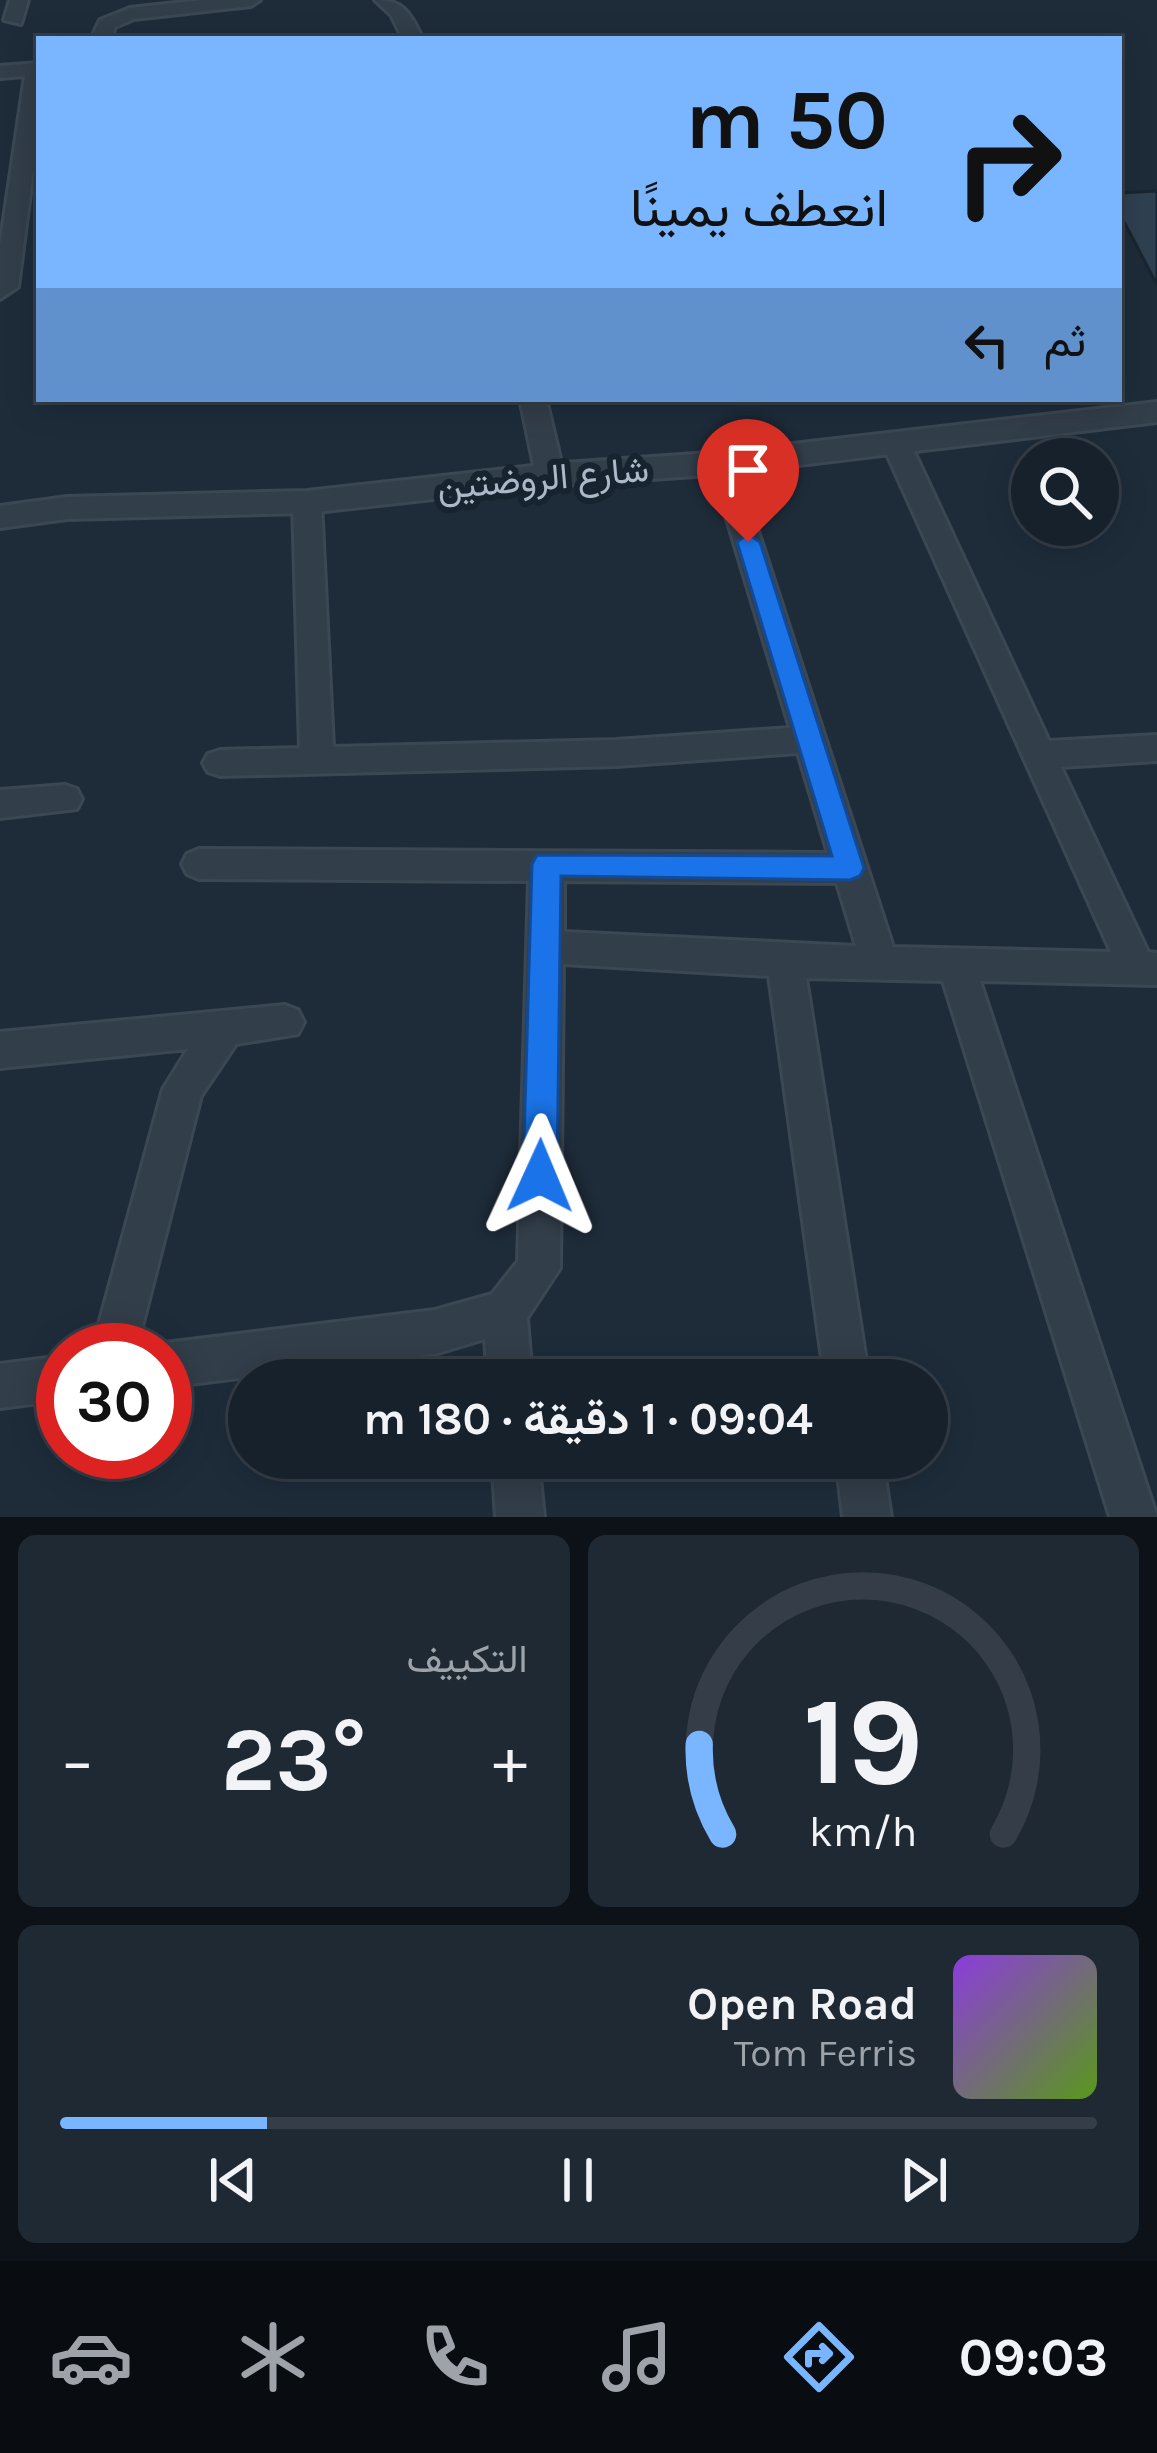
<!DOCTYPE html>
<html lang="ar">
<head>
<meta charset="utf-8">
<style>
	body { margin:0; font-family:Karla,Vazirmatn,sans-serif; background:#1f2934; color:#f1f3f6; direction:rtl; height:100vh; display:flex; flex-direction:column; font-size:45px; white-space:nowrap }
	* { box-sizing:border-box; margin:0 }
	p { font-size:39px; color:#9ea3a9 }
	.icon { flex:none; width:66px; height:66px; fill:none; stroke:currentColor; stroke-width:2; stroke-linecap:round; stroke-linejoin:round }
	.map { position:relative; height:1517px; overflow:hidden; direction:ltr }
	.details { display:flex; flex-direction:column; gap:18px; padding:18px; background:#0c1218; flex:1 }
	.details>* { flex:none }
	.top-card { position:absolute; left:36px; top:36px; width:1086px; height:366px; border-radius:0px; box-shadow:0 6px 30px #0003,0 0 0 3px #353e48; direction:rtl; background:#79b6ff; color:#111; overflow:hidden }
	.buttons { position:absolute; left:1011px; top:438px; display:grid; gap:24px }
	.buttons a { display:grid; place-items:center; width:108px; height:108px; border-radius:50%; background:#16212c; box-shadow:0 6px 30px #0003,0 0 0 3px #353e48; font-size:60px }
	.speed { position:absolute; left:36px; top:1323px; display:flex; gap:24px; font-size:60px; font-weight:700; text-align:center }
	.speed>* { display:grid; place-content:center; width:156px; height:156px; border-radius:50%; background:#16212c; box-shadow:0 6px 30px #0003,0 0 0 3px #353e48; line-height:1 }
	.speed .limit { border:18px solid #d22; background:#fff; color:#111 }
	.pin { position:absolute; display:grid; place-items:center; width:102px; height:102px; color:#fff; margin:-123px -51px; border-radius:50% 50% 50% 0; rotate:-45deg; box-shadow:0 0 12px #0007 }
	.pin .icon { rotate:45deg }
	.me { position:absolute; width:132px; margin:-66px; rotate:1deg; stroke-linejoin:round; filter:drop-shadow(0 0 9px #0008) }
	.turn { display:flex; align-items:center; gap:42px; height:252px; padding:0 36px; font-size:54px }
	.turn .icon { width:156px; height:156px; stroke-width:2.5 }
	.turn b { display:block; font-size:84px; line-height:102px }
	.then { display:flex; align-items:center; height:114px; padding:0 36px; background:#0003; gap:24px; font-size:45px }
	.big { font-size:90px; font-weight:700; line-height:1.1 }
	.details .widget { flex:1; display:flex; flex-direction:column; justify-content:center; gap:18px; min-width:0; padding:0 42px; border-radius:18px; background:#1f2934 }
	.details .dial { align-items:center; gap:0 }
	.dial svg { height:312px; overflow:visible; fill:none; stroke:#353e48; stroke-width:7; stroke-linecap:round; text-anchor:middle }
	.dial text { fill:#f1f3f6; stroke:none }
	.song { display:flex; align-items:center; gap:36px }
	.cover { width:144px; height:144px; border-radius:18px; background:linear-gradient(135deg,hsl(270 70% 55%),hsl(90 70% 35%)) }
	.played { height:12px; border-radius:6px; background:linear-gradient(90deg,#79b6ff 20%,#353e48 20%) }
	.keys { display:flex; justify-content:space-around; direction:ltr }
	.heat { display:flex; justify-content:space-between; align-items:center; font-size:66px; direction:ltr }
	.details .tiles { flex:1; display:grid; gap:18px; grid-template-columns:1fr 1fr }
	.widget:last-child { grid-column:span 2 }
	.trip { position:absolute; left:228px; top:1359px; width:720px; height:120px; border-radius:60px; background:#16212c; box-shadow:0 6px 30px #0003,0 0 0 3px #353e48; font-weight:700; line-height:120px; text-align:center; direction:rtl }
	.dock { display:flex; height:192px; justify-content:space-around; align-items:center; background:#090d12; color:#9ea3a9 }
	.dock .icon { width:84px; height:84px }
	.dock .selected { color:#79b6ff }
	.dock b { font-size:54px; color:#f1f3f6 }
	.map>svg:first-child { display:block }
</style>
</head>
<body>
<div class="map">
<svg width="1157" height="1517" viewBox="0 0 1157 1517">
	<rect width="100%" height="100%" fill="#1e2c3a"/>
	<path fill="#2f4051" stroke="#192530" stroke-width="3" d="M 1157,191 L 1157,285 L 1119,212 L 1119,193 Z"/>
	<g fill="none" stroke-linecap="round" stroke-linejoin="round">
		<g stroke="#3b4753" stroke-width="6">
			<path id="minor" d="M 10,0 L 28,0 L 21,24 L 4,20 Z
				M 202,0 L 260,0 L 251,6 L 134,19 L 115,27 L 111,39 L 91,39 L 100,20 L 130,8 Z
				M 375,0 C 405,0 410,14 423,39 L 403,39 L 391,15 Z
				M 39,63 L 39,124 L 18,287 L 0,299 L 0,246 L 25,76 L 0,78 L 0,66 Z
				M 520,399 L 546,399 L 564,475 L 560,481 L 540,481 L 536,475 Z
				M 896,434 L 910,443 L 1049,741 L 1157,735 L 1157,761 L 1061,767 L 1148,952 L 1157,953 L 1157,985 L 980,981 L 1157,1517 L 1110,1517 L 943,981 L 806,978 L 869,1380 L 825,1380 L 769,976 L 563,964 L 560,1268 L 527,1318 L 532,1380 L 488,1380 L 485,1339 L 435,1354 L 165,1387 L 165,1350 L 149,1350 L 165,1343 L 435,1310 L 492,1294 L 518,1261 L 529,881 L 199,879 L 187,874 L 182,864 L 187,854 L 199,849 L 828,853 L 798,753 L 616,766 L 220,776 L 208,772 L 203,763 L 208,754 L 220,750 L 300,748 L 293,502 L 297,495 L 317,495 L 321,502 L 333,747 L 616,740 L 790,728 L 710,463 L 714,457 L 734,457 L 893,947 L 1111,952 L 882,443 ZM 564,881 L 837,883 L 856,946 L 564,932 Z
				M 65,785 L 77,789 L 82,799 L 77,809 L 0,818 L 0,790 Z
				M 285,1005 L 298,1010 L 304,1022 L 298,1034 L 236,1044 L 201,1096 L 136,1350 L 92,1350 L 163,1089 L 188,1049 L 0,1068 L 0,1032 Z
				M 63,1356 L 63,1400 L 0,1408 L 0,1364 Z
				M 492,1458 L 538,1458 L 544,1517 L 496,1517 Z
				M 836,1458 L 882,1458 L 891,1517 L 843,1517 Z"/>
		</g>
		<g stroke="#3b4753" stroke-width="6">
			<path id="tertiary" d="M 1157,402 L 1157,422 L 724,474 L 550,486 L 307,513 L 67,519 L 0,528 L 0,506 L 67,497 L 307,491 L 550,464 L 724,452 Z"/>
		</g>
		<use href="#minor" fill="#323e4a" fill-rule="evenodd"/>
		<use href="#tertiary" fill="#323e4a" fill-rule="evenodd"/>
	</g>
	<path fill="#1a73e8" stroke="#114b97" stroke-width="3" d="M 748,534 L 760,542 L 864,868 L 860,876 L 850,880 L 561,876 L 557,1176 L 552,1188 L 540,1193 L 528,1188 L 523,1176 L 532,864 L 537,855 L 832,856 L 737,542 Z"/>
	<g text-anchor="middle" dominant-baseline="central" stroke-width="12" stroke-linejoin="round" paint-order="stroke">
		<g font-size="36" fill="#acb8c7" stroke="#17232e">
			<text transform="translate(543 478) rotate(-5)">شارع الروضتين</text>
		</g>
	</g>
</svg>
<div class="buttons">
<a><svg class="icon" aria-label="search" viewBox="0 0 24 24"><circle cx="10" cy="10" r="6"/><path d="M15 15l6 6"/></svg></a>
</div>
<div class="speed"><div class="limit">30</div></div>
<div class="pin" style="left:748px;top:542px;background:#d93025"><svg class="icon" aria-label="arrive" viewBox="0 0 24 24"><path d="M6 21V4h12l-3 4 3 4H6"/></svg></div>
<svg class="me" style="left:540px;top:1176px" viewBox="-20 -20 40 40"><path d="M0-17L14 15 0 8-14 15z" fill="#1a73e8" stroke="#fff" stroke-width="4"/></svg>
<div class="trip">09:04 · 1 دقيقة · 180 m</div>
<div class="top-card">
<div class="turn"><svg class="icon" aria-label="right" viewBox="0 0 24 24"><path d="M7 20v-9h11M14 6l5 5-5 5"/></svg><div><b>50 m</b>انعطف يمينًا</div></div>
<div class="then">ثم<svg class="icon" aria-label="left" viewBox="0 0 24 24"><path d="M17 20v-9H6M10 6l-5 5 5 5"/></svg></div>
</div>
</div>
<section class="details">
<div class="tiles">
<div class="widget dial"><svg viewBox="0 0 100 80">
<path d="M14 69A42 42 0 1 1 86 69"/>
<path d="M14 69A42 42 0 0 1 8 46" stroke="#79b6ff"/>
<text x="50" y="56" font-size="32" font-weight="700">19</text>
<text x="50" y="72" font-size="11">km/h</text>
</svg></div>
<div class="widget"><p>التكييف</p>
<div class="heat"><a>−</a><b class="big">23°</b><a>+</a></div>
</div>
<div class="widget">
<div class="song"><i class="cover"></i><div><b>Open Road</b><p>Tom Ferris</p></div></div>
<div class="played"></div>
<div class="keys"><svg class="icon" aria-label="previous" viewBox="0 0 24 24"><path d="M18 5L8 12l10 7zM5 5v14"/></svg><svg class="icon" aria-label="pause" viewBox="0 0 24 24"><path d="M8 5v14M16 5v14"/></svg><svg class="icon" aria-label="next" viewBox="0 0 24 24"><path d="M6 5l10 7-10 7zM19 5v14"/></svg></div>
</div>
</div>
</section>
<nav class="dock">
<b>09:03</b>
<svg class="icon selected" aria-label="directions" viewBox="0 0 24 24"><path d="M12 3l9 9-9 9-9-9zM9 14v-3h6M13 9l2 2-2 2"/></svg>
<svg class="icon" aria-label="music" viewBox="0 0 24 24"><path d="M9 18V5l10-2v13"/><circle cx="6" cy="18" r="3"/><circle cx="16" cy="16" r="3"/></svg>
<svg class="icon" aria-label="phone" viewBox="0 0 24 24"><path d="M5 4h4l2 5-3 2q2 4 5 5l2-3 5 2v4C11 20 4 13 5 4z"/></svg>
<svg class="icon" aria-label="climate" viewBox="0 0 24 24"><path d="M12 3v18M4 7l16 10M4 17L20 7"/></svg>
<svg class="icon" aria-label="car" viewBox="0 0 24 24"><path d="M5 17H2v-5l4-1 3-4h7l3 4 3 1v5h-3M9 17h6M6 11h13"/><circle cx="7" cy="17" r="2"/><circle cx="17" cy="17" r="2"/></svg>
</nav>
</body>
</html>
